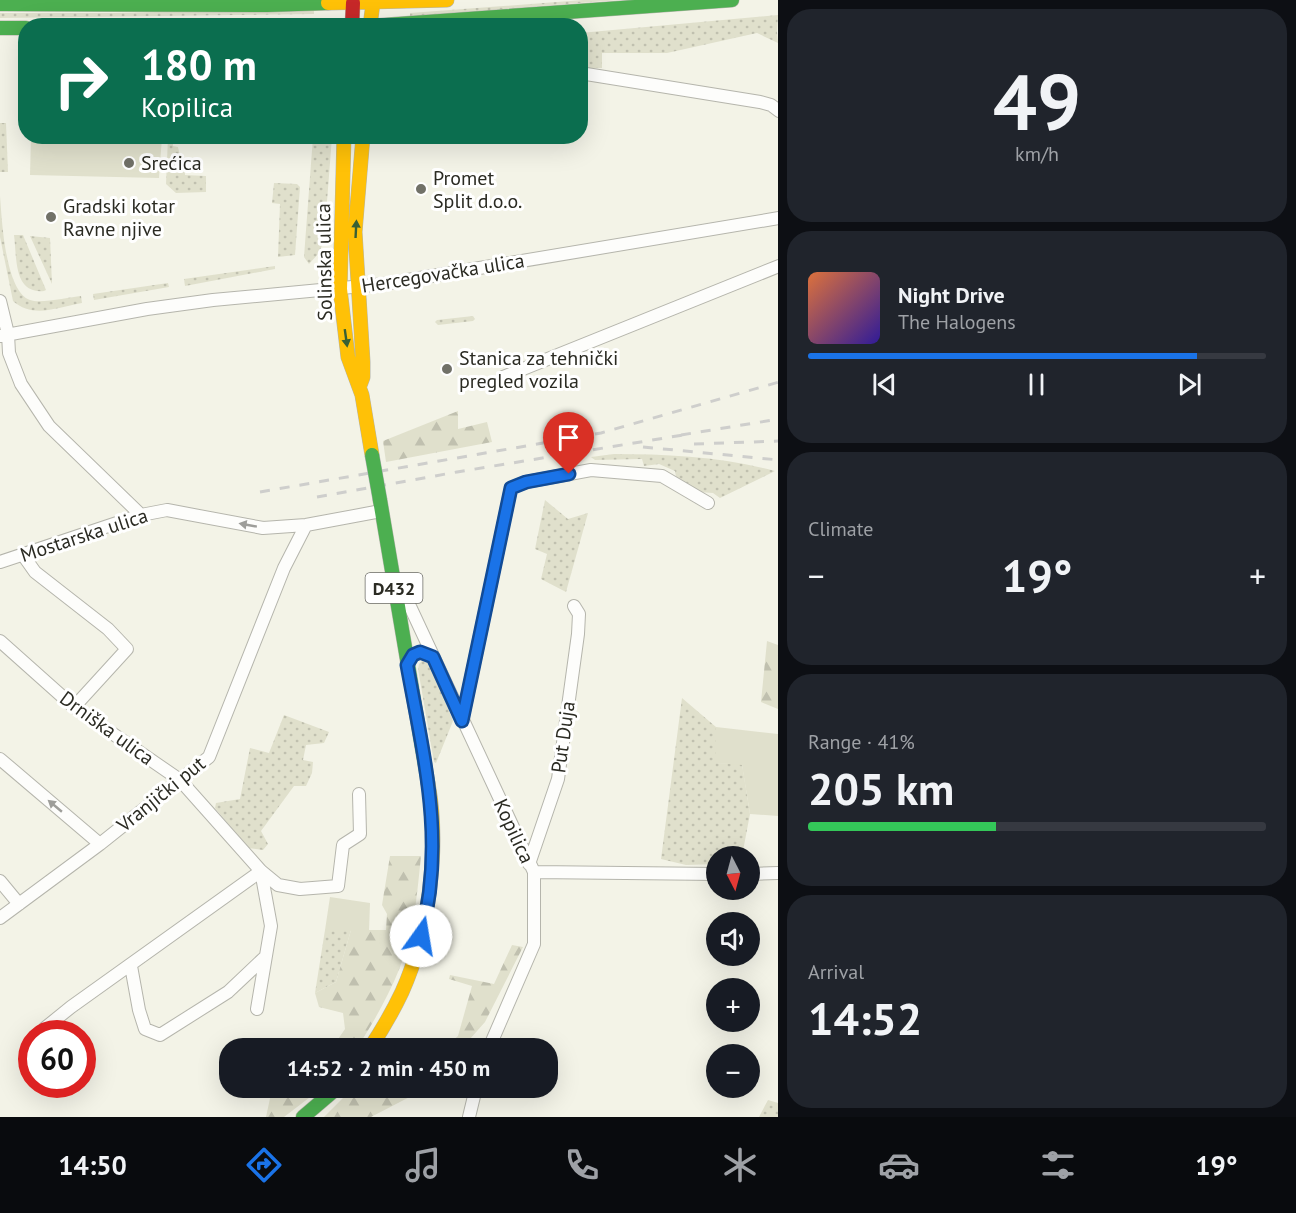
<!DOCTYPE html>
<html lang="en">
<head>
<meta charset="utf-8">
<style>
	body { margin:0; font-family:"PT Sans",sans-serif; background:#20242c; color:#f1f3f6; height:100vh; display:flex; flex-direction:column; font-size:22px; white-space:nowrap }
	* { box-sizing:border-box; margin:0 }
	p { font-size:20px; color:#9ea1a6 }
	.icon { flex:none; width:33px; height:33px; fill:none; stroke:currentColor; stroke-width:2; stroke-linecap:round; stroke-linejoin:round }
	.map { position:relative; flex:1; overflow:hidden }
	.side { display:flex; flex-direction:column; gap:9px; padding:9px; background:#0d0f14; width:518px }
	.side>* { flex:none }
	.hud { position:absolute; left:18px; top:18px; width:570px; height:126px; border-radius:24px; box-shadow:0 6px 24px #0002; background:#0b6e4f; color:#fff; overflow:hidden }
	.needle { width:39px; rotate:174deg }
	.tools { position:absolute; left:706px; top:846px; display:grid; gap:12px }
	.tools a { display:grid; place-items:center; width:54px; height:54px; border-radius:50%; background:#171b24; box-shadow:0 6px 24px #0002; font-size:30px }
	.speed { position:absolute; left:18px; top:1020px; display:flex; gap:12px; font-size:30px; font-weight:700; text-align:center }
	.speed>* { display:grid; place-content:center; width:78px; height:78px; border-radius:50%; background:#171b24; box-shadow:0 6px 24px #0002; line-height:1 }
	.speed .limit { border:9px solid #d22; background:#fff; color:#111 }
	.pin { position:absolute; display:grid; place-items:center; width:51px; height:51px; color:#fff; margin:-62px -26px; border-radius:50% 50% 50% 0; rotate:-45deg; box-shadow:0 0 6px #0007 }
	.pin .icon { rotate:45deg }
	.me { position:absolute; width:66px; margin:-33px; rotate:13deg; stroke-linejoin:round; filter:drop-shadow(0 0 4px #0008) }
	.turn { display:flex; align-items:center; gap:21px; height:126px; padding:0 24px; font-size:27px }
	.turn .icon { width:78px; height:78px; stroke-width:2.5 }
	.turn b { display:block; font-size:42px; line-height:51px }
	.big { font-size:45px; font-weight:600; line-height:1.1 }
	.side .widget { flex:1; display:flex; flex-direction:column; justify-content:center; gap:9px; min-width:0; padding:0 21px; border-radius:24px; background:#20242c }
	.side .dial { align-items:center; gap:0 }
	.dial b { font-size:78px; line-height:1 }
	.song { display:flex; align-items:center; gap:18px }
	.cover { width:72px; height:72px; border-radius:9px; background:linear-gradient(135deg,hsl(20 70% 55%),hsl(250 70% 35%)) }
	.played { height:6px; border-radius:3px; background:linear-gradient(90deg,#1a73e8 85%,#363941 85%) }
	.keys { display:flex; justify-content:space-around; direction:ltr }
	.heat { display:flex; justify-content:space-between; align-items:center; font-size:33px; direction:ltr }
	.charge { height:9px; border-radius:4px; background:linear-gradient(90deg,#34c759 41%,#363941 0) }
	.trip { position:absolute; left:219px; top:1038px; width:339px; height:60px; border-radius:24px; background:#171b24; box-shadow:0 6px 24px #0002; font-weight:600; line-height:60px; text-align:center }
	.tab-bar { display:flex; height:96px; justify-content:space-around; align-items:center; background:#090b0e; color:#9ea1a6 }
	.tab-bar .icon { width:42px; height:42px }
	.tab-bar .on { color:#1a73e8 }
	.tab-bar b { font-size:27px; color:#f1f3f6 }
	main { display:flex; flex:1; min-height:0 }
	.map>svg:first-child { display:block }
</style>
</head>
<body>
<main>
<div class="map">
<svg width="779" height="1117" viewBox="0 0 779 1117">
	<defs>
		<pattern id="grass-dots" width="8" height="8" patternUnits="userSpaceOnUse" patternTransform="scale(1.5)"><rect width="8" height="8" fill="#e0e0cc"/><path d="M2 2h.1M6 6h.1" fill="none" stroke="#c0c0af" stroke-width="1.8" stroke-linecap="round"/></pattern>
		<pattern id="forest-firs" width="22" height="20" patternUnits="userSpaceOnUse" patternTransform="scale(1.5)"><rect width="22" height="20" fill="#e0e0cc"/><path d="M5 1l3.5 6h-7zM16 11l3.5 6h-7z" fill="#c0c0af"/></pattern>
	</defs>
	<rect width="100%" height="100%" fill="#f3f3e7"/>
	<path fill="url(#grass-dots)" d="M 583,0 L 620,0 L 410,16 L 410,13 Z
		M 314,8 L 314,14 L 0,18 L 0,13 L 115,13 Z
		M 778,15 L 777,32 L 778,43 L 757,33 L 667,53 L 602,53 L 602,68 L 581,68 L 580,33 Z
		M 0,123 L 6,123 L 8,172 L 0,172 Z
		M 168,137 L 180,137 L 178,137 L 178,140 L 173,141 L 173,146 L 178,147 L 180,156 L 184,156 L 185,175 L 206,176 L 206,192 L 176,193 L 166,184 Z
		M 313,137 L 332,137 L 324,240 L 319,253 L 309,264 L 304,257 Z
		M 274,183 L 297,184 L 300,187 L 295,255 L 278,257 L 280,204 L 272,203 Z
		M 0,196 C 2,220 5,291 30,300 C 41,304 69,297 81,296 L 82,303 C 58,307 33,319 13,301 L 0,237 Z
		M 14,235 L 23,235 L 46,290 L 44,291 C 13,294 17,257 14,235 Z
		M 30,236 L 50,238 L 52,284 Z
		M 275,266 L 275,269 L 185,286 L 184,279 Z
		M 168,283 L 169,287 L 94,300 L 93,294 Z
		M 473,316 L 475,319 L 473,321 L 438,325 L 435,322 L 437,320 Z
		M 614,454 C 668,454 723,457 775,471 L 720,498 L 713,493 L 699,492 L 676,477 L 675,471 L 659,464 L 644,466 L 642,459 L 595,460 L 591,457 Z
		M 545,500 L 568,519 L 588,513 L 566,592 L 541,579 L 547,554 L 535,549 Z
		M 422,661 L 430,663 L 453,721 L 436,763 L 434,762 L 418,669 L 419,664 Z
		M 682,698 L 716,727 L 716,763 L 742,764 L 750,814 L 742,856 L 717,856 L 717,864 L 686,865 L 661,859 Z
		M 284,715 L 329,732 L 324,743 L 306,745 L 303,760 L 313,762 L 312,773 L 306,786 L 294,786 L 261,831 L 268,844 L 263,850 L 248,848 L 215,808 L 216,803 L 240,799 L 250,748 L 269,753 Z
		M 325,930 L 351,930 L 336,982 L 315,993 Z
		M 768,1100 L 778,1103 L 778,1117 L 759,1117 Z"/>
	<path fill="url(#forest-firs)" d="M 458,411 L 458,429 L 487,422 L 492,442 L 386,462 L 383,441 Z
		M 767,641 L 778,645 L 778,709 L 761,702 Z
		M 390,856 L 421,856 C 419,876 417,896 414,916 C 407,964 382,1009 357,1048 L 332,1048 L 345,1029 L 343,1013 L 319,1007 L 315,993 L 336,982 L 351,930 L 386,930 L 387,914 L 382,905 Z
		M 512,945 L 523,947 L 485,1022 L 462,1048 L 444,1048 L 458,1036 L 472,986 L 449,979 L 450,975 L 494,984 Z
		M 277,1088 L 322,1088 L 284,1117 L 266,1117 L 272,1089 Z
		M 353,1088 L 366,1088 L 372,1096 L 380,1088 L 427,1088 L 371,1117 L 324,1117 Z"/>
	<path fill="#e0e0cc" d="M 31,137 L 162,137 L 159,178 L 30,175 Z
		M 716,727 L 778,734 L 778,816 L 750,814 L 742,765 L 716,763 Z
		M 330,897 L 370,903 L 369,931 L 325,930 Z"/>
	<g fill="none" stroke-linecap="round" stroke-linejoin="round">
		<g stroke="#b5b5ac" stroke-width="14">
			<path id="street" d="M 580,73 L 760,102 L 771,105 L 779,111
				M 0,301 L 8,334 L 9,353 L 21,384 L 49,426 L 141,515
				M 0,336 L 147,309 L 213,300 L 384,284 L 779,218
				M 503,377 L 779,266
				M 23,555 L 35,572 L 108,629 L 127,649 L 74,707
				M 0,562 L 141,515 L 167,510 L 263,528 L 306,525 L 381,511
				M 400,585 L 534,872 L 534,944 L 489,1048
				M 0,641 L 74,707 L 180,780 L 261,871 L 278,885 L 300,889 L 338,886 L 343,845 L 360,834 L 359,794
				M 462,721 L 511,488 L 526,482 L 591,470 L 662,476 L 708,503
				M 0,759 L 100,844
				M 529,864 L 558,779 L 578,634 L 579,614 L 574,606
				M 534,872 L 717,874
				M 750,874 L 779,873
				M 0,881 L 19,904
				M 0,918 L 100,844 L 209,757 L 284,568 L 306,525
				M 131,966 L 139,1010 L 145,1029 L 160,1035 L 228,992 L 265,957
				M 42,1034 L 45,1028 L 71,1007 L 261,871 L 271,926 L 257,1009
				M 469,1117 L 476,1088"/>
		</g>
		<g stroke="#b5b5ac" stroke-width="15">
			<path id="fast" d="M 0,4 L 267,5 L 328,3
				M 371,26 L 732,0
				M 0,28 L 26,28
				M 380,500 L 428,783
				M 303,1117 L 337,1088"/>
		</g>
		<g stroke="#b5b5ac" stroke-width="15">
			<path id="slow" d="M 328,3 L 447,0
				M 370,26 L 373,3
				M 344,136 L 340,289 L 348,357 L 362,395 L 372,455
				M 360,385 L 363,377 L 363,362 L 355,232 L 363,136
				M 370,1048 C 382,1030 393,1011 402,992 C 429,932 440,848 428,783"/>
		</g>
		<g stroke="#b5b5ac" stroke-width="15">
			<path id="jam" d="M 352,26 L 353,3"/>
		</g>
		<use href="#street" stroke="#fdfdfb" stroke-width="12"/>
		<use href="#fast" stroke="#4caf50" stroke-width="14"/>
		<use href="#slow" stroke="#ffc107" stroke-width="14"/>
		<use href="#jam" stroke="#c62828" stroke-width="14"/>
		<path stroke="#cececc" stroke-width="3" stroke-dasharray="10 10" stroke-linecap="butt" d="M 681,435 L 779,419
			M 694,444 L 779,441
			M 643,447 L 779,460
			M 260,492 L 601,433 L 779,382
			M 317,497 L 457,472 L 689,434"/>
		<g stroke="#b1b0b4" stroke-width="15" stroke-linecap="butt">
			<path id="fast-bridge" d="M 372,455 L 380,500"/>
		</g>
		<use href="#fast-bridge" stroke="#4caf50" stroke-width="14"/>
	</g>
	<defs><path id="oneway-solid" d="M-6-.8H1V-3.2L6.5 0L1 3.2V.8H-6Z" transform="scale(1.5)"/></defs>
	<g fill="#386035">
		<use href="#oneway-solid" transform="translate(356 229) rotate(-87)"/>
		<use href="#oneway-solid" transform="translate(346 338) rotate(82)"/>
	</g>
	<g fill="#9e9e9a">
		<use href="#oneway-solid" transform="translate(248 525) rotate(-170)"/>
		<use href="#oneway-solid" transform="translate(55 806) rotate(-140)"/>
	</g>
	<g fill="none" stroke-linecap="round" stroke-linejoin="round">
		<g stroke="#114b97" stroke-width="15">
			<path id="route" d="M 421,936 C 446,842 424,758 407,665 L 413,655 L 420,652 L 433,657 L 462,721 L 511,488 L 526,482 L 569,474"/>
		</g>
		<use href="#route" stroke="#1a73e8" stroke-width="10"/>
	</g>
	<g fill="#717168" stroke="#fff" stroke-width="2">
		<circle cx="129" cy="163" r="6"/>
		<circle cx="421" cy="189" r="6"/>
		<circle cx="51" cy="217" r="6"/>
		<circle cx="447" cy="369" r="6"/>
	</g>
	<g text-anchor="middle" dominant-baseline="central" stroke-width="6" stroke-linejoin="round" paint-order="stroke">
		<rect fill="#fff" stroke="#6b6b65" stroke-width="1.5" x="365.5" y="573" width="57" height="30" rx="4.5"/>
		<g font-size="18" font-weight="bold" fill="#2b2b23">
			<text x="394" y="588">D432</text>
		</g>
		<g font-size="20" fill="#2b2b23" stroke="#fff" text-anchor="start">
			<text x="141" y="163">Srećica</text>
			<text x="433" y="178">Promet<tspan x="433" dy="23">Split d.o.o.</tspan></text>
			<text x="63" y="206">Gradski kotar<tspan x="63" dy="23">Ravne njive</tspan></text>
			<text x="459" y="358">Stanica za tehnički<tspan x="459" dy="23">pregled vozila</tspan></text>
		</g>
		<g font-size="20" fill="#2b2b23" stroke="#fff">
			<text transform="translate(324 262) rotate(-91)">Solinska ulica</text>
			<text transform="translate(443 273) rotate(-9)">Hercegovačka ulica</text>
			<text transform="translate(84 535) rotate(-18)">Mostarska ulica</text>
			<text transform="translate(107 728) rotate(36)">Drniška ulica</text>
			<text transform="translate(563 737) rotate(-82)">Put Duja</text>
			<text transform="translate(161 794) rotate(-39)">Vranjički put</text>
			<text transform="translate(514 831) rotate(65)">Kopilica</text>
		</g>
	</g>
</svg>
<div class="tools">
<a><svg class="needle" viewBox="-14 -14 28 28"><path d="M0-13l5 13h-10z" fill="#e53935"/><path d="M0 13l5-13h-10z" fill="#9ea1a6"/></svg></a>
<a><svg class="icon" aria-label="sound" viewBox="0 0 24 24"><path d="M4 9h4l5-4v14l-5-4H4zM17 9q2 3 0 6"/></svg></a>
<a>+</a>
<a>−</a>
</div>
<div class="speed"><div class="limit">60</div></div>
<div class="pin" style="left:569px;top:474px;background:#d93025"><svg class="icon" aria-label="arrive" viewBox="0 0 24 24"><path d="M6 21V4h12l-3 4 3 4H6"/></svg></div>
<svg class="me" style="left:421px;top:936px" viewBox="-20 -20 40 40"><circle r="19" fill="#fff"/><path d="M0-13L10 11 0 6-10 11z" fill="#1a73e8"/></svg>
<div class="trip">14:52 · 2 min · 450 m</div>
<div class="hud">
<div class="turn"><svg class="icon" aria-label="right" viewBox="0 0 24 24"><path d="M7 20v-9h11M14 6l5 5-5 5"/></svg><div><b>180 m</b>Kopilica</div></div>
</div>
</div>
<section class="side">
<div class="widget dial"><b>49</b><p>km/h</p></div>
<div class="widget">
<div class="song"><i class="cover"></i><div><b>Night Drive</b><p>The Halogens</p></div></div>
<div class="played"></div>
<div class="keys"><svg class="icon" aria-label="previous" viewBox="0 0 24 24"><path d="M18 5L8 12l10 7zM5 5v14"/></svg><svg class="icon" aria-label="pause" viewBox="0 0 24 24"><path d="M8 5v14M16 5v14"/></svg><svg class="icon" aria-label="next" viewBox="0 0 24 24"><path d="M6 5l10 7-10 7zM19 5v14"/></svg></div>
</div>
<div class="widget"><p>Climate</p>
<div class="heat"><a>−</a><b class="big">19°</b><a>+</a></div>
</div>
<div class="widget"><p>Range · 41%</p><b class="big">205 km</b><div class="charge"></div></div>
<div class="widget"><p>Arrival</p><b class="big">14:52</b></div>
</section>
</main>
<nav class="tab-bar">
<b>14:50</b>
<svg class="icon on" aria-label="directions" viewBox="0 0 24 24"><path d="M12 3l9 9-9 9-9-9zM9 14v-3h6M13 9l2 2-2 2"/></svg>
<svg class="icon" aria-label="music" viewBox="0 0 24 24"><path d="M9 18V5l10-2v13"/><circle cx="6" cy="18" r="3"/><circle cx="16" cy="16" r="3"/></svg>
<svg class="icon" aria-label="phone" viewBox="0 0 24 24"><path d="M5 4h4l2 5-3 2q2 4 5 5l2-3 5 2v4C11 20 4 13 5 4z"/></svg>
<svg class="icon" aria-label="climate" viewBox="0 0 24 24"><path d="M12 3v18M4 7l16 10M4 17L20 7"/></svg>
<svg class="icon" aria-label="car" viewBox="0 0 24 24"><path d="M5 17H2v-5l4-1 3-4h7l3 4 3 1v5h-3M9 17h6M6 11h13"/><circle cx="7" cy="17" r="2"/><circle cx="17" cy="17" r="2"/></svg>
<svg class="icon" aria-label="filters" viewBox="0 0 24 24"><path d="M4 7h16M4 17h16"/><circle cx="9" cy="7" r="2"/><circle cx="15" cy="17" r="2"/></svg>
<b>19°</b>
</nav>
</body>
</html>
